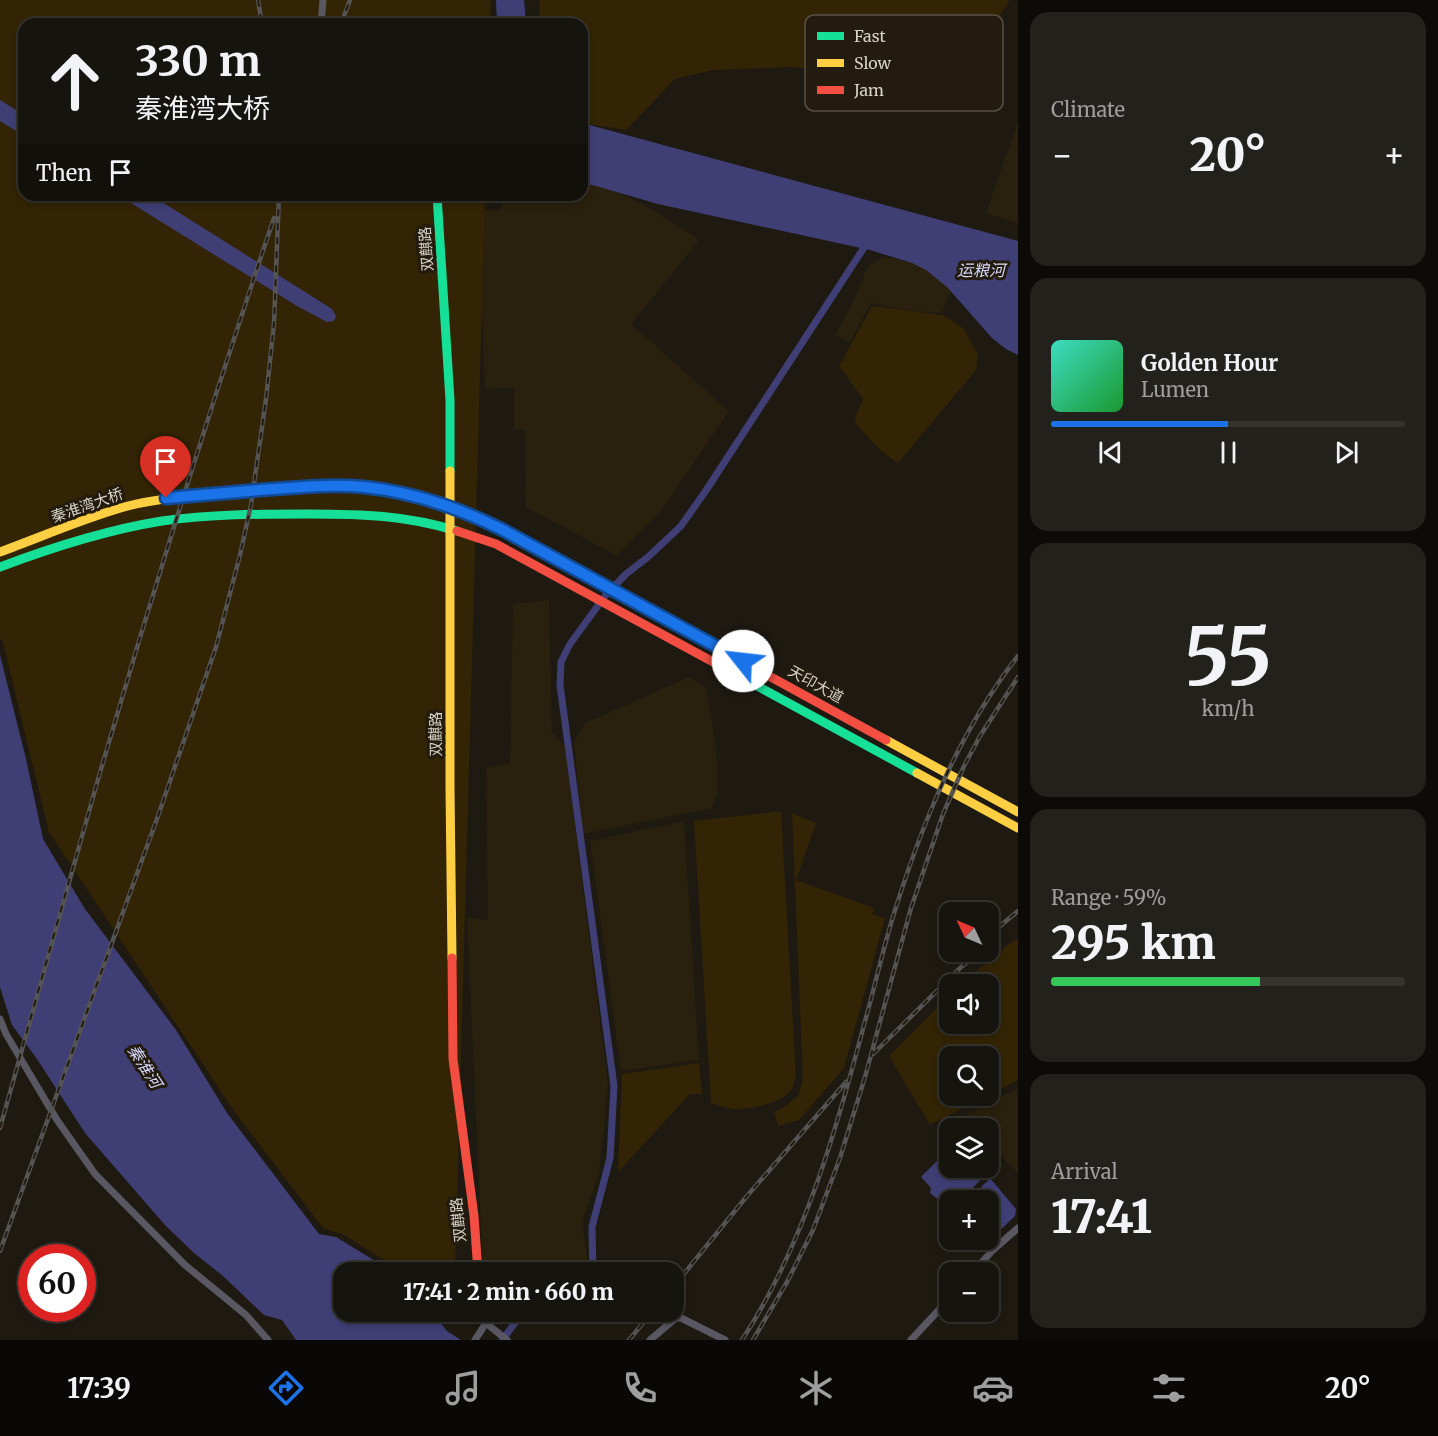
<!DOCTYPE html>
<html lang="en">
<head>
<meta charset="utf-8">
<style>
	body { margin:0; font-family:Merriweather,"Noto Sans SC",serif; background:#23211c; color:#f1f3f6; height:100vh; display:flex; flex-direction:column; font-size:22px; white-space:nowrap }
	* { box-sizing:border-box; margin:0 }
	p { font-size:20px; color:#9e9e9e }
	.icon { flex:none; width:33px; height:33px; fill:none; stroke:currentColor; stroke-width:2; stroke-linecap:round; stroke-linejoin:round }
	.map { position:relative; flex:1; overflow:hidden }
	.side { display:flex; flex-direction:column; gap:12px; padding:12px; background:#0c0b08; width:420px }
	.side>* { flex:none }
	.hud { position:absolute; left:18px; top:18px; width:570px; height:183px; border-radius:18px; box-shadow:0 3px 9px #0003,0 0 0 2px #35332e; background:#16140e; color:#f1f3f6; overflow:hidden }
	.needle { width:39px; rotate:314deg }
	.tools { position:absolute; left:939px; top:902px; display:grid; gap:12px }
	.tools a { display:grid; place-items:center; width:60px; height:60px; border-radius:12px; background:#16140e; box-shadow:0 3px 9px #0003,0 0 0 2px #35332e; font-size:30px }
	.speed { position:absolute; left:18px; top:1244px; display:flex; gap:12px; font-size:30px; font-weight:700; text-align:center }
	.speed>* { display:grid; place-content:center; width:78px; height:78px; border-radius:50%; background:#16140e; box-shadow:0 3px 9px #0003,0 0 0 2px #35332e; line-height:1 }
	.speed .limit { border:9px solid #d22; background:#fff; color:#111 }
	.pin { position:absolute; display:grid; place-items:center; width:51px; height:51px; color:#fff; margin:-62px -26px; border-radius:50% 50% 50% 0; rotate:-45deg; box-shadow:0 0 6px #0007 }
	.pin .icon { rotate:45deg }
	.me { position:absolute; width:66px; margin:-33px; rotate:299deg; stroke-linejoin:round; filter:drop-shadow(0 0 4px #0008) }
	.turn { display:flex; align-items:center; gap:21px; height:126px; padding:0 18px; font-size:27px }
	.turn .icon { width:78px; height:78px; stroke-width:2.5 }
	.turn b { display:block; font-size:42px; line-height:51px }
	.then { display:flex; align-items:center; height:57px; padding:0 18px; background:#0003; gap:12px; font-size:22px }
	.big { font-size:45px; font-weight:800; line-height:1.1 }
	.side .widget { flex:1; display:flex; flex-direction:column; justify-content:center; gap:9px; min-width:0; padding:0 21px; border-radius:18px; background:#23211c }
	.side .dial { align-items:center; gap:0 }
	.dial b { font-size:78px; line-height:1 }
	.song { display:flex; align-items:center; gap:18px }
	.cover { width:72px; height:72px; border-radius:9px; background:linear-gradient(135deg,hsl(170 70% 55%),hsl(130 70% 35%)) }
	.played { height:6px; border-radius:3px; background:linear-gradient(90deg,#1a73e8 50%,#35332e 50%) }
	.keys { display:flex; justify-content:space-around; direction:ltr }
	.heat { display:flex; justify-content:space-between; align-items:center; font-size:33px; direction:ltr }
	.charge { height:9px; border-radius:4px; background:linear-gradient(90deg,#34c759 59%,#35332e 0) }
	.trip { position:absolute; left:333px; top:1262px; width:351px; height:60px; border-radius:18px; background:#16140e; box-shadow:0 3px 9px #0003,0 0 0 2px #35332e; font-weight:800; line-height:60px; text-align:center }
	.tabs { display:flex; height:96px; justify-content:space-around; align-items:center; background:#090806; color:#9e9e9e }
	.tabs .icon { width:42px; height:42px }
	.tabs .current { color:#1a73e8 }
	.tabs b { font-size:27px; color:#f1f3f6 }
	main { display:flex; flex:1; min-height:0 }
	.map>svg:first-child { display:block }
</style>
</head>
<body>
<main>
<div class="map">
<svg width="1018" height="1340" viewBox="0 0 1018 1340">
	<rect width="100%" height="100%" fill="#1e1a12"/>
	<path fill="#29200d" d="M 1018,121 L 1018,224 L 986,213 Z
		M 582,176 L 645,205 L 696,237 L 698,242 L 631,324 L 729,411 L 662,510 L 617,556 L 526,507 L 525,430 L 514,429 L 514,388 L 485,389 L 480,266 L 464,211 L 501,210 L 502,195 L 582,195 Z
		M 884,257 L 917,263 L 951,288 L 942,313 L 911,311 L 871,303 L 850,342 L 835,335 L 853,302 L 868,266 Z
		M 549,600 L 552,732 L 565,746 L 608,1085 L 599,1175 L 582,1221 L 589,1272 L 483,1272 L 467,918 L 488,920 L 486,767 L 510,764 L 513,604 Z
		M 689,677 L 706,687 L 715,740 L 718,775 L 717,794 L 712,808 L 583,834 L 574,742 L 585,723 Z
		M 684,821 L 699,1060 L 621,1071 L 590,841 Z
		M 1018,1088 L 1018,1173 L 989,1145 L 988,1128 L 971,1128 L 960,1118 Z"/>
	<path fill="#322404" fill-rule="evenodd" d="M 0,0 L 491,0 L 490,24 L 24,24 L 24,195 L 485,195 L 455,1272 L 404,1272 L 344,1235 L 323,1228 L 234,1111 L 49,832 L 3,643 L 0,638 Z
		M 539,0 L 1010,0 L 987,35 L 950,82 L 793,67 L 713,70 L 675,79 L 626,130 L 582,123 L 582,24 L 540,24 Z
		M 872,306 L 943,315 L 963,328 L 978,355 L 976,370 L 898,463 L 881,451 L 855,423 L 856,416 L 863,399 L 839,366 Z
		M 781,811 L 796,1076 C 794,1080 794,1087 791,1090 C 782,1103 749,1110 734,1109 C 726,1108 718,1106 711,1103 L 694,821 Z
		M 792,813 L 816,823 L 796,880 L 874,908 L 872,914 L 885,918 L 844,1068 L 799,1120 L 778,1126 L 774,1112 L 784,1107 L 799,1095 L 803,1079 Z
		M 1018,938 L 1018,1080 L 930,1125 L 889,1056 L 949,996 L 950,1023 L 988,1023 L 988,984 L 962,984 L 1005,947 ZM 950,1056 L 988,1056 L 988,1095 L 950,1095 Z
		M 699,1063 L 702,1094 L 690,1094 L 618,1172 L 622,1074 Z"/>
	<path fill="#3f3f76" d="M 496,0 L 524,0 L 526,24 L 497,24 Z
		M 0,100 L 24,115 L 24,136 L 0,121 Z
		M 582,123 L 1018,241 L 1018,355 L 1006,349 L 992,338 L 947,287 L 926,270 L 912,263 L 870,250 L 658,204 L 582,182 Z
		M 118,195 L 151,195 L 332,309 L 336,316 L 334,321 L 327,322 L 297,306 Z
		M 0,655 L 26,759 L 43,839 L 85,909 L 176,1030 L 227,1113 L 319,1234 L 336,1237 L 393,1272 L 344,1272 L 344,1311 L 431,1311 L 447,1331 L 461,1340 L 296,1340 L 282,1320 L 264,1315 L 223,1276 L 194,1253 L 165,1225 L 85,1133 L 37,1059 L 12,1025 L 0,987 Z
		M 949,1153 L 950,1167 L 982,1167 L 987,1173 L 961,1200 L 950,1200 L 949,1208 L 930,1193 L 931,1188 L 921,1177 L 940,1158 Z
		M 990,1178 L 1016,1209 L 1015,1216 L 990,1240 L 988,1239 L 988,1200 L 969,1200 Z"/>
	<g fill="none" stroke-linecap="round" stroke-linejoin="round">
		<path stroke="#3f3f76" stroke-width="7" d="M 593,1272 L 592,1227 L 610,1158 L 614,1086 L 560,685 L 561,662 L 570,644 L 605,596 L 626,574 L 648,557 L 681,526 L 707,489 L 867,243
			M 551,1311 L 558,1313 L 583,1312 L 584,1311
			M 502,1340 L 524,1311"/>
		<path stroke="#595862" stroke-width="7" d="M 321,24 L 323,0
			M 0,1019 L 6,1034 L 57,1120 L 95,1174 L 185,1265 L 246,1315 L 268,1340
			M 973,1272 L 993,1250 L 1018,1228
			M 483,1311 L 486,1323
			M 486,1323 L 507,1340
			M 475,1340 L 486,1323
			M 650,1340 L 676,1318 L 681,1318 L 725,1340
			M 911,1340 L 950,1298"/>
		<path stroke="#16e098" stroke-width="9" d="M 437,195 L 450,400 L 450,471
			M 0,567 C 53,547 106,530 162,521 C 211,514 259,514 308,514 C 361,514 406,515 457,531
			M 715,663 L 917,773"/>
		<path stroke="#ffcf43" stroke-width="9" d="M 450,471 L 450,788 L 452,958
			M 0,552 C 41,537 82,519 124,507 C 158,498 193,496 228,492 C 297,486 364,480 431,501
			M 886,740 L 1018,812
			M 917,773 L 1018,828"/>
		<path stroke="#f24e42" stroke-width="9" d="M 431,501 L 464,513 L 503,530 L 886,740
			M 457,531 L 496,544 L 715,663
			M 452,958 L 453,1059 L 474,1216 L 478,1272"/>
		<g stroke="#555455" stroke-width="4.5">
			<path id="rail" d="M 258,0 L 262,24
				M 341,24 L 350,0
				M 988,936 L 1018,911
				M 873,1054 L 959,969 L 980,951
				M 0,1128 C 32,1013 64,898 97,783 C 152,593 211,405 274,218
				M 0,1251 L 158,816 L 216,647 L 240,555 L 251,505 L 266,399 L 274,323 L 279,195
				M 674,1286 L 747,1196 L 846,1082
				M 629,1340 L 653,1311
				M 742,1340 C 806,1242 837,1126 867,1014 C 877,978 885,940 897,904 C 925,816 961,729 1018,656
				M 753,1340 L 787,1282 L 813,1230 L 840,1158 L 865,1077 L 911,908 L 943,814 L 964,766 L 980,736 L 1018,677"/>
		</g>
		<use href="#rail" stroke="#231b0d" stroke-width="2" stroke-dasharray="7" stroke-linecap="butt"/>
	</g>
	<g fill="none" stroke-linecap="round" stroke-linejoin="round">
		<g stroke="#114b97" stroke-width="15">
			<path id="route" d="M 166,498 C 202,495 237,492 272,489 C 302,487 333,484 364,487 C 413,492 459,508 503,530 L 743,661"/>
		</g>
		<use href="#route" stroke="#1a73e8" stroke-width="10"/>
	</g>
	<g text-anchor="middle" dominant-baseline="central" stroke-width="6" stroke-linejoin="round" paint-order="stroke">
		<g font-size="15" fill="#d6d2c8" stroke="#231b0d">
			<text transform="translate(426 249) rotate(-94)">双麒路</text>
			<text transform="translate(87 505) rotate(-19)">秦淮湾大桥</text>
			<text transform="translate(816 684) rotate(29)">天印大道</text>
			<text transform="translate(435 734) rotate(-90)">双麒路</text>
			<text transform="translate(458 1220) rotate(-96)">双麒路</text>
		</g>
		<g font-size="16" font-style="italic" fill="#d4d8fe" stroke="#231b0d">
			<text x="981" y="270">运粮河</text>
			<text transform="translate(145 1066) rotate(57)">秦淮河</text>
		</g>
	</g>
	<rect x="805" y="15" width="198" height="96" rx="9" fill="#231b0d" stroke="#595245" stroke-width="1.5"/>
	<rect x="817" y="32" width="27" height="8" fill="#16e098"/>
	<rect x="817" y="59" width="27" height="8" fill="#ffcf43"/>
	<rect x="817" y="86" width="27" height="8" fill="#f24e42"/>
	<g font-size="16" fill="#d6d2c8">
		<text x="854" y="42">Fast</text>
		<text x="854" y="69">Slow</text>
		<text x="854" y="96">Jam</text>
	</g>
</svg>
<div class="tools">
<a><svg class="needle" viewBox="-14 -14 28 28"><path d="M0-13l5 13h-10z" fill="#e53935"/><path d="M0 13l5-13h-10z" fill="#9e9e9e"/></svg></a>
<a><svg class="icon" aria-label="sound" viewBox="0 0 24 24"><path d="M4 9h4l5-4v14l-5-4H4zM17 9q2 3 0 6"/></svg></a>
<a><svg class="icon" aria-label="search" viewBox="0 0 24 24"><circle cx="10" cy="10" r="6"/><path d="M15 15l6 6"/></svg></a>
<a><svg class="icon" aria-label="layers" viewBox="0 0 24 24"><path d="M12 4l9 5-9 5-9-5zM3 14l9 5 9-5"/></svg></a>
<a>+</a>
<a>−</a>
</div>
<div class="speed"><div class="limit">60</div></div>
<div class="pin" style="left:166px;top:498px;background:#d93025"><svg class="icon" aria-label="arrive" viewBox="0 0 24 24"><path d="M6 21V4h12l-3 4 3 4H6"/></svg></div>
<svg class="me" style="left:743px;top:661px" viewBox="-20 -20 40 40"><circle r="19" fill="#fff"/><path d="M0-13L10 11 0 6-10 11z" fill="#1a73e8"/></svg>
<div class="trip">17:41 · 2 min · 660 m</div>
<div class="hud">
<div class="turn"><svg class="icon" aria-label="ahead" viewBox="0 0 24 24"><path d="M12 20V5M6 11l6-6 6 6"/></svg><div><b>330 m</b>秦淮湾大桥</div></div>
<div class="then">Then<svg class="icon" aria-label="arrive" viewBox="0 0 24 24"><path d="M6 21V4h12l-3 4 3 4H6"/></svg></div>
</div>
</div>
<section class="side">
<div class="widget"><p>Climate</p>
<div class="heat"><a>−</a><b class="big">20°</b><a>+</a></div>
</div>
<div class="widget">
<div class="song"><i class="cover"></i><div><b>Golden Hour</b><p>Lumen</p></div></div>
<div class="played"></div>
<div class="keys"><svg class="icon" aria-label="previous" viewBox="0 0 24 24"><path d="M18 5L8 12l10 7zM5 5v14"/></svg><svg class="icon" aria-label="pause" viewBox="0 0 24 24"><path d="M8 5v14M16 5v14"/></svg><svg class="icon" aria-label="next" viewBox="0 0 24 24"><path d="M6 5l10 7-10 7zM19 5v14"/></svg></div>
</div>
<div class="widget dial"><b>55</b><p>km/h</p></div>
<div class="widget"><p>Range · 59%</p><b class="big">295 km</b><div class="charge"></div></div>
<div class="widget"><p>Arrival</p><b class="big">17:41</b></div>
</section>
</main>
<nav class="tabs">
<b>17:39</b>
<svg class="icon current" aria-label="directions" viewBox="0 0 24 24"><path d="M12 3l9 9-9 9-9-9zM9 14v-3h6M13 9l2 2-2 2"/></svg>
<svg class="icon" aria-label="music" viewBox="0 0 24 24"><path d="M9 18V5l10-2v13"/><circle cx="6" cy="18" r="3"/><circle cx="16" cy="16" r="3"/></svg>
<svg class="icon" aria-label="phone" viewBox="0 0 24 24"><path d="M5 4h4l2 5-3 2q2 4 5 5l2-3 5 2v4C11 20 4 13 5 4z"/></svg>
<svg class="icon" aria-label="climate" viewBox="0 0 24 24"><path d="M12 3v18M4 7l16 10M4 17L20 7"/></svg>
<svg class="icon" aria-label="car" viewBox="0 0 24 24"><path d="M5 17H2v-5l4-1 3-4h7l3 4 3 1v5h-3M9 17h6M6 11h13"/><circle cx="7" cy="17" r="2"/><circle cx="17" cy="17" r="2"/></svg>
<svg class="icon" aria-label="filters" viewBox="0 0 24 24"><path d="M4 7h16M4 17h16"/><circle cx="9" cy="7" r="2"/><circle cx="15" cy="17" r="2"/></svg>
<b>20°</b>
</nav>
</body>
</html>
